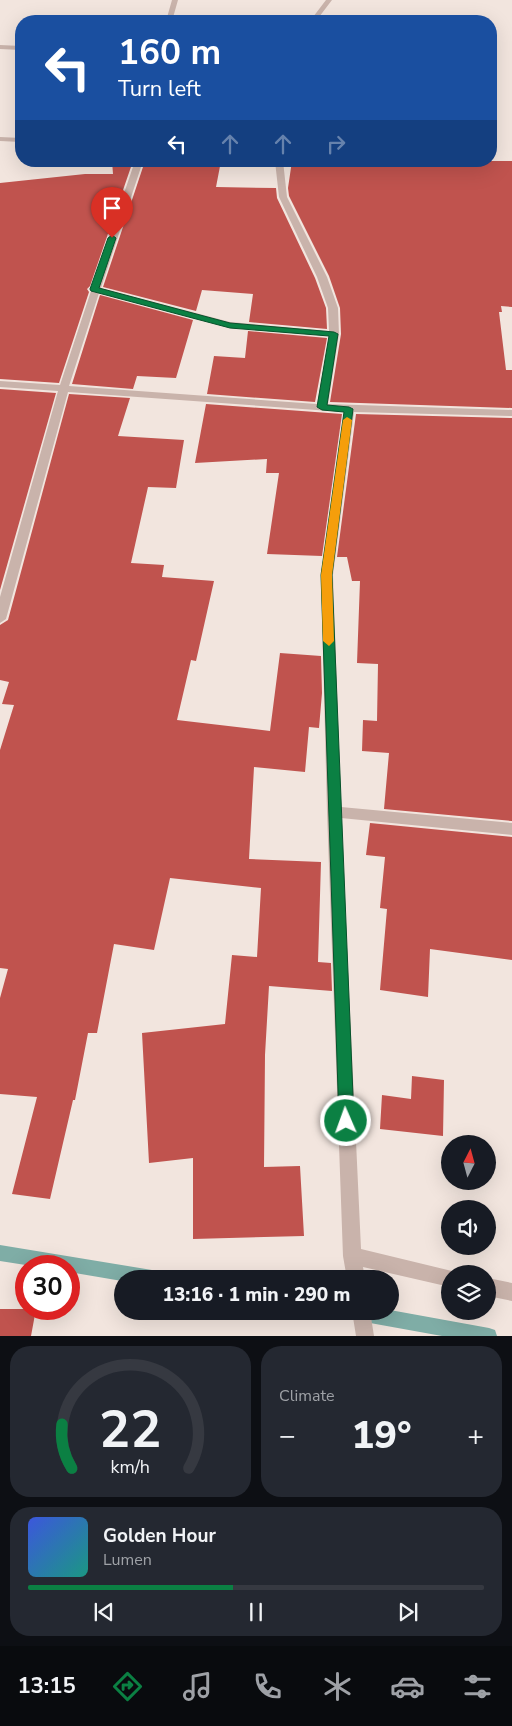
<!DOCTYPE html>
<html lang="en">
<head>
<meta charset="utf-8">
<style>
	body { margin:0; font-family:"Nunito Sans",sans-serif; background:#242831; color:#f1f3f6; height:100vh; display:flex; flex-direction:column; font-size:19px; white-space:nowrap }
	* { box-sizing:border-box; margin:0 }
	p { font-size:16px; color:#9ea1a6 }
	.icon { flex:none; width:28px; height:28px; fill:none; stroke:currentColor; stroke-width:2; stroke-linecap:round; stroke-linejoin:round }
	.map { position:relative; height:1336px; overflow:hidden }
	.drawer { display:flex; flex-direction:column; gap:10px; padding:10px; background:#0d0f14; flex:1 }
	.drawer>* { flex:none }
	.hud { position:absolute; left:15px; top:15px; width:482px; height:152px; border-radius:20px; box-shadow:0 5px 20px #0002; background:#1a4fa0; color:#fff; overflow:hidden }
	.needle { width:32px; rotate:6deg }
	.controls { position:absolute; left:441px; top:1135px; display:grid; gap:10px }
	.controls a { display:grid; place-items:center; width:55px; height:55px; border-radius:50%; background:#171b24; box-shadow:0 5px 20px #0002; font-size:25px }
	.speed { position:absolute; left:15px; top:1255px; display:flex; gap:10px; font-size:25px; font-weight:700; text-align:center }
	.speed>* { display:grid; place-content:center; width:65px; height:65px; border-radius:50%; background:#171b24; box-shadow:0 5px 20px #0002; line-height:1 }
	.speed .limit { border:8px solid #d22; background:#fff; color:#111 }
	.pin { position:absolute; display:grid; place-items:center; width:42px; height:42px; color:#fff; margin:-51px -21px; border-radius:50% 50% 50% 0; rotate:-45deg; box-shadow:0 0 5px #0007 }
	.pin .icon { rotate:45deg }
	.me { position:absolute; width:55px; margin:-28px; rotate:358deg; stroke-linejoin:round; filter:drop-shadow(0 0 4px #0008) }
	.turn { display:flex; align-items:center; gap:18px; height:105px; padding:0 20px; font-size:22px }
	.turn .icon { width:65px; height:65px; stroke-width:2.5 }
	.turn b { display:block; font-size:35px; line-height:42px }
	.lanes { display:flex; align-items:center; height:48px; padding:0 20px; background:#0003; justify-content:center; gap:25px; direction:ltr }
	.lanes .off { opacity:.35 }
	.big { font-size:38px; font-weight:800; line-height:1.1 }
	.drawer .widget { flex:1; display:flex; flex-direction:column; justify-content:center; gap:8px; min-width:0; padding:0 18px; border-radius:20px; background:#242831 }
	.drawer .dial { align-items:center; gap:0 }
	.dial svg { height:130px; overflow:visible; fill:none; stroke:#363941; stroke-width:7; stroke-linecap:round; text-anchor:middle }
	.dial text { fill:#f1f3f6; stroke:none }
	.song { display:flex; align-items:center; gap:15px }
	.cover { width:60px; height:60px; border-radius:8px; background:linear-gradient(135deg,hsl(230 70% 55%),hsl(170 70% 35%)) }
	.played { height:5px; border-radius:2px; background:linear-gradient(90deg,#0b8043 45%,#363941 45%) }
	.keys { display:flex; justify-content:space-around; direction:ltr }
	.heat { display:flex; justify-content:space-between; align-items:center; font-size:28px; direction:ltr }
	.drawer .tiles { flex:1; display:grid; gap:10px; grid-template-columns:1fr 1fr }
	.widget:last-child { grid-column:span 2 }
	.trip { position:absolute; left:114px; top:1270px; width:285px; height:50px; border-radius:25px; background:#171b24; box-shadow:0 5px 20px #0002; font-weight:800; line-height:50px; text-align:center }
	.menu { display:flex; height:80px; justify-content:space-around; align-items:center; background:#090b0e; color:#9ea1a6 }
	.menu .icon { width:35px; height:35px }
	.menu .selected { color:#0b8043 }
	.menu b { font-size:22px; color:#f1f3f6 }
	.map>svg:first-child { display:block }
</style>
</head>
<body>
<div class="map">
<svg width="512" height="1336" viewBox="0 0 512 1336">
	<rect width="100%" height="100%" fill="#f2e5de"/>
	<g fill="none" stroke-linecap="round" stroke-linejoin="round">
		<path fill="#7fada6" fill-rule="evenodd" d="M 0,1245 L 158,1271 L 164,1273 L 166,1279 L 122,1279 L 122,1281 L 69,1272 L 69,1266 L 32,1266 L 0,1261 Z
			M 390,1310 L 489,1328 L 495,1330 L 497,1336 L 442,1336 L 348,1319 L 342,1317 L 340,1311 Z"/>
	</g>
	<path fill="#c0534e" d="M 112,161 L 133,161 L 90,286 L 87,289 L 89,292 L 59,383 L 0,379 L 0,183 L 85,174 L 113,174 Z
		M 145,161 L 221,161 L 216,187 L 276,188 L 277,198 L 315,278 L 326,308 L 327,329 L 249,322 L 253,294 L 202,290 L 196,311 L 103,287 Z
		M 292,161 L 512,161 L 512,307 L 501,306 L 502,312 L 499,312 L 506,370 L 512,370 L 512,408 L 330,402 L 341,334 L 340,308 L 329,276 L 289,196 L 288,188 Z
		M 100,295 L 193,320 L 176,378 L 137,376 L 133,389 L 72,384 Z
		M 248,331 L 327,338 L 315,402 L 207,394 L 214,356 L 245,358 Z
		M 0,389 L 56,393 L 0,590 Z
		M 69,394 L 130,398 L 118,436 L 184,440 L 176,488 L 148,487 L 131,563 L 164,565 L 162,577 L 214,581 L 196,661 L 191,660 L 177,720 L 270,731 L 280,653 L 321,656 L 322,693 L 319,728 L 309,727 L 305,772 L 254,767 L 249,859 L 321,862 L 318,962 L 331,963 L 332,991 L 269,986 L 265,1055 L 264,1167 L 300,1166 L 304,1236 L 193,1239 L 193,1158 L 149,1163 L 142,1033 L 225,1024 L 232,955 L 257,957 L 261,888 L 170,878 L 154,950 L 114,944 L 97,1033 L 88,1033 L 75,1100 L 73,1100 L 50,1199 L 12,1194 L 37,1097 L 0,1094 L 0,998 L 8,969 L 0,968 L 0,750 L 14,705 L 2,704 L 9,682 L 0,680 L 0,625 L 8,620 Z
		M 206,404 L 342,414 L 322,556 L 267,554 L 279,473 L 266,473 L 267,459 L 195,463 Z
		M 356,414 L 512,418 L 512,821 L 384,809 L 389,753 L 362,751 L 363,720 L 377,721 L 378,664 L 357,663 L 360,581 L 352,581 L 347,557 L 337,557 Z
		M 370,823 L 512,837 L 512,960 L 430,949 L 428,997 L 380,990 L 387,909 L 380,908 L 385,857 L 366,855 Z
		M 412,1076 L 444,1080 L 443,1136 L 380,1129 L 382,1095 L 411,1099 Z
		M 0,1309 L 36,1309 L 31,1336 L 0,1336 Z"/>
	<g fill="none" stroke-linecap="round" stroke-linejoin="round">
		<path fill="#c9b3ab" fill-rule="evenodd" d="M 172,0 L 178,0 L 172,21 L 166,21 Z
			M 326,0 L 332,0 L 316,21 L 310,21 Z
			M 0,45 L 21,46 L 21,50 L 0,49 Z
			M 0,137 L 21,138 L 21,142 L 0,141 Z
			M 135,161 L 143,161 L 101,288 L 230,322 L 329,331 L 328,308 L 317,277 L 279,197 L 275,161 L 283,161 L 287,197 L 327,277 L 338,308 L 339,334 L 328,404 L 512,410 L 512,416 L 354,412 L 333,575 L 341,807 L 512,823 L 512,835 L 341,818 L 361,1249 L 456,1272 L 457,1274 L 450,1274 L 450,1287 L 363,1267 L 365,1279 L 347,1279 L 343,1256 L 327,812 L 321,575 L 344,412 L 68,392 L 6,619 L 0,623 L 0,597 L 58,391 L 0,387 L 0,381 L 60,385 L 91,291 L 89,289 L 92,287 ZM 99,293 L 230,328 L 329,336 L 317,404 L 69,386 Z
			M 488,1278 L 512,1283 L 512,1301 L 488,1296 Z
			M 352,1311 L 370,1311 L 374,1336 L 356,1336 Z"/>
	</g>
	<path fill="#0b8043" stroke="#07532c" d="M 112,235 L 116,238 L 99,288 L 230,323 L 334,332 L 338,334 L 327,405 L 349,407 L 353,409 L 332,575 L 354,1121 L 352,1127 L 346,1129 L 341,1127 L 339,1121 L 321,575 L 344,412 L 322,410 L 317,407 L 329,336 L 230,328 L 91,291 L 90,289 L 108,238 Z"/>
	<path fill="#f59e0b" d="M 347,417 L 352,420 L 332,575 L 334,641 L 329,646 L 323,641 L 321,575 L 343,420 Z"/>
</svg>
<div class="controls">
<a><svg class="needle" viewBox="-14 -14 28 28"><path d="M0-13l5 13h-10z" fill="#e53935"/><path d="M0 13l5-13h-10z" fill="#9ea1a6"/></svg></a>
<a><svg class="icon" aria-label="sound" viewBox="0 0 24 24"><path d="M4 9h4l5-4v14l-5-4H4zM17 9q2 3 0 6"/></svg></a>
<a><svg class="icon" aria-label="layers" viewBox="0 0 24 24"><path d="M12 4l9 5-9 5-9-5zM3 14l9 5 9-5"/></svg></a>
</div>
<div class="speed"><div class="limit">30</div></div>
<div class="pin" style="left:112px;top:238px;background:#d93025"><svg class="icon" aria-label="arrive" viewBox="0 0 24 24"><path d="M6 21V4h12l-3 4 3 4H6"/></svg></div>
<svg class="me" style="left:346px;top:1121px" viewBox="-20 -20 40 40"><circle r="17" fill="#0b8043" stroke="#fff" stroke-width="3"/><path d="M0-11L8 9 0 5-8 9z" fill="#fff"/></svg>
<div class="trip">13:16 · 1 min · 290 m</div>
<div class="hud">
<div class="turn"><svg class="icon" aria-label="left" viewBox="0 0 24 24"><path d="M17 20v-9H6M10 6l-5 5 5 5"/></svg><div><b>160 m</b>Turn left</div></div>
<div class="lanes"><svg class="icon" aria-label="left" viewBox="0 0 24 24"><path d="M17 20v-9H6M10 6l-5 5 5 5"/></svg><svg class="icon off" aria-label="ahead" viewBox="0 0 24 24"><path d="M12 20V5M6 11l6-6 6 6"/></svg><svg class="icon off" aria-label="ahead" viewBox="0 0 24 24"><path d="M12 20V5M6 11l6-6 6 6"/></svg><svg class="icon off" aria-label="right" viewBox="0 0 24 24"><path d="M7 20v-9h11M14 6l5 5-5 5"/></svg></div>
</div>
</div>
<section class="drawer">
<div class="tiles">
<div class="widget dial"><svg viewBox="0 0 100 80">
<path d="M14 69A42 42 0 1 1 86 69"/>
<path d="M14 69A42 42 0 0 1 8 42" stroke="#0b8043"/>
<text x="50" y="56" font-size="32" font-weight="700">22</text>
<text x="50" y="72" font-size="11">km/h</text>
</svg></div>
<div class="widget"><p>Climate</p>
<div class="heat"><a>−</a><b class="big">19°</b><a>+</a></div>
</div>
<div class="widget">
<div class="song"><i class="cover"></i><div><b>Golden Hour</b><p>Lumen</p></div></div>
<div class="played"></div>
<div class="keys"><svg class="icon" aria-label="previous" viewBox="0 0 24 24"><path d="M18 5L8 12l10 7zM5 5v14"/></svg><svg class="icon" aria-label="pause" viewBox="0 0 24 24"><path d="M8 5v14M16 5v14"/></svg><svg class="icon" aria-label="next" viewBox="0 0 24 24"><path d="M6 5l10 7-10 7zM19 5v14"/></svg></div>
</div>
</div>
</section>
<nav class="menu">
<b>13:15</b>
<svg class="icon selected" aria-label="directions" viewBox="0 0 24 24"><path d="M12 3l9 9-9 9-9-9zM9 14v-3h6M13 9l2 2-2 2"/></svg>
<svg class="icon" aria-label="music" viewBox="0 0 24 24"><path d="M9 18V5l10-2v13"/><circle cx="6" cy="18" r="3"/><circle cx="16" cy="16" r="3"/></svg>
<svg class="icon" aria-label="phone" viewBox="0 0 24 24"><path d="M5 4h4l2 5-3 2q2 4 5 5l2-3 5 2v4C11 20 4 13 5 4z"/></svg>
<svg class="icon" aria-label="climate" viewBox="0 0 24 24"><path d="M12 3v18M4 7l16 10M4 17L20 7"/></svg>
<svg class="icon" aria-label="car" viewBox="0 0 24 24"><path d="M5 17H2v-5l4-1 3-4h7l3 4 3 1v5h-3M9 17h6M6 11h13"/><circle cx="7" cy="17" r="2"/><circle cx="17" cy="17" r="2"/></svg>
<svg class="icon" aria-label="filters" viewBox="0 0 24 24"><path d="M4 7h16M4 17h16"/><circle cx="9" cy="7" r="2"/><circle cx="15" cy="17" r="2"/></svg>
</nav>
</body>
</html>
